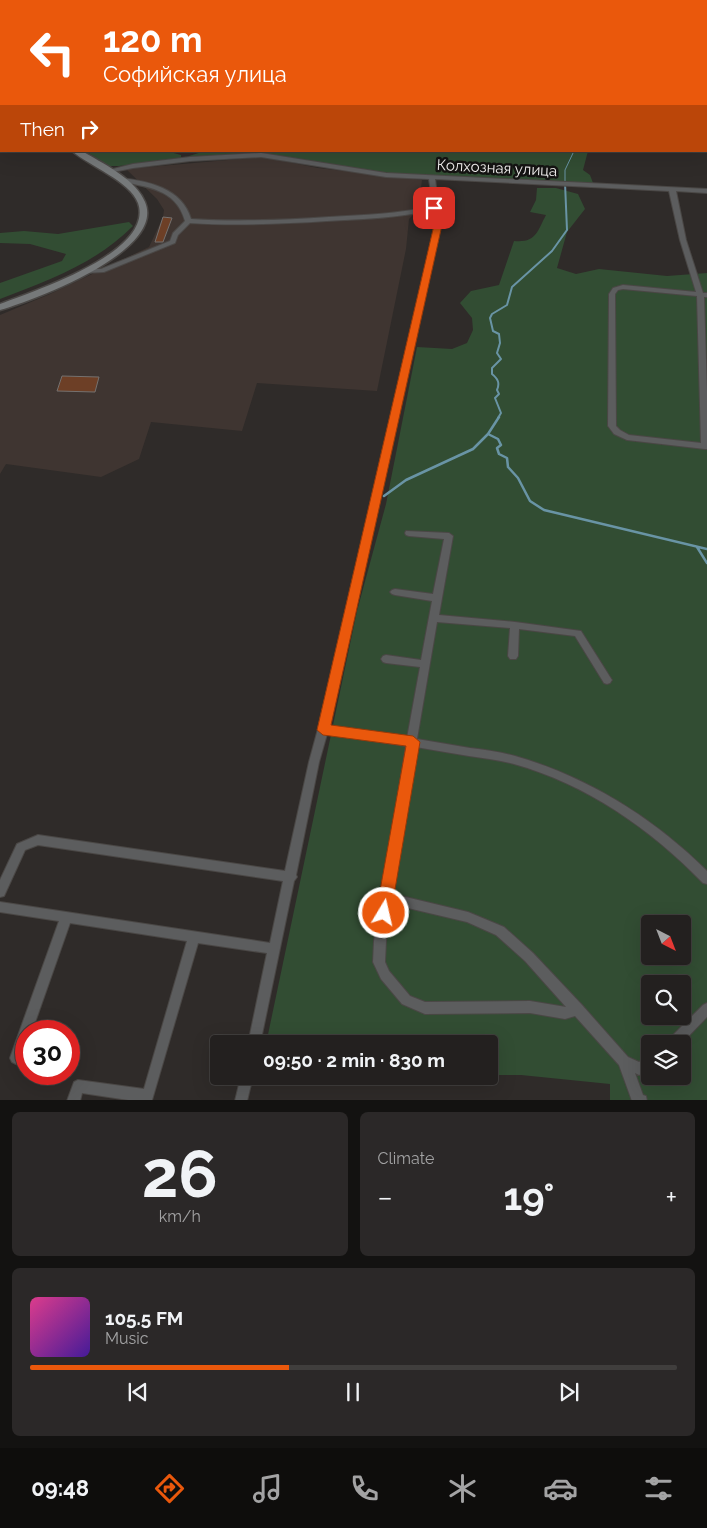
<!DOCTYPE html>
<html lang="en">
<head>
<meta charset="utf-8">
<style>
	body { margin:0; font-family:Raleway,sans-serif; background:#2b2828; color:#f1f3f6; height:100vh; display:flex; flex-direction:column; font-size:19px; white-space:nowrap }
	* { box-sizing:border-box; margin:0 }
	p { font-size:16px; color:#a3a3a4 }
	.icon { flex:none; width:28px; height:28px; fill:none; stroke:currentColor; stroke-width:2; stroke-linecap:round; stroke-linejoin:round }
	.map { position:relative; height:1100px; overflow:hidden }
	.panel { display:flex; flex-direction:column; gap:12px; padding:12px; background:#131211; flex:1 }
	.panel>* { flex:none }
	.banner { position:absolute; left:0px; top:0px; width:708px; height:152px; box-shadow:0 5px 20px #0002,0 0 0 1px #403e3d; background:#ea580c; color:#fff; overflow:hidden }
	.needle { width:32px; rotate:138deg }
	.buttons { position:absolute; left:641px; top:915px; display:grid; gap:10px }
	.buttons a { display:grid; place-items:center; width:50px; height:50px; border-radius:5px; background:#23201f; box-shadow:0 5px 20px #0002,0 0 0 1px #403e3d; font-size:25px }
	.speed { position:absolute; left:15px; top:1020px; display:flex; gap:10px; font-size:25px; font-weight:700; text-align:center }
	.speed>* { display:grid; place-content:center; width:65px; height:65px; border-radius:50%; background:#23201f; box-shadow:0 5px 20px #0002,0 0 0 1px #403e3d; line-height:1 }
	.speed .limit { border:8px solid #d22; background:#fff; color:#111 }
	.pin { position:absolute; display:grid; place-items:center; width:42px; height:42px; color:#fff; margin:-21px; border-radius:10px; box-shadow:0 2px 8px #0006 }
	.me { position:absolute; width:55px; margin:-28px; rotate:9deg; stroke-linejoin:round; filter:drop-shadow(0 0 4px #0008) }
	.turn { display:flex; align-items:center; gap:18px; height:105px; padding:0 20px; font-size:22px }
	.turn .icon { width:65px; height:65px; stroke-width:2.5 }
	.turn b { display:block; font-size:35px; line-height:42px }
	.then { display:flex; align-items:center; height:48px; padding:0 20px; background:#0003; gap:10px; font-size:19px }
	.big { font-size:38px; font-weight:700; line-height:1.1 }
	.panel .card { flex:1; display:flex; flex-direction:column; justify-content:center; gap:8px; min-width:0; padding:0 18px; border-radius:8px; background:#2b2828 }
	.panel .dial { align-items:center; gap:0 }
	.dial b { font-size:65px; line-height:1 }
	.song { display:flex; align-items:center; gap:15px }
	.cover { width:60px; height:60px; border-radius:8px; background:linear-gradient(135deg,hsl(330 70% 55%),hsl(260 70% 35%)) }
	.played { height:5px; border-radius:2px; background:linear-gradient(90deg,#ea580c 40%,#403e3d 40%) }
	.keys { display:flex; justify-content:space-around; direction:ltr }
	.heat { display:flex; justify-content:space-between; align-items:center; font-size:28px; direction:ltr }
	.panel .tiles { flex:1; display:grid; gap:12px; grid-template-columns:1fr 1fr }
	.card:last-child { grid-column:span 2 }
	.trip { position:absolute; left:210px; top:1035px; width:288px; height:50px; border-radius:5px; background:#23201f; box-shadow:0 5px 20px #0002,0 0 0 1px #403e3d; font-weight:700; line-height:50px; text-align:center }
	.menu { display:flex; height:80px; justify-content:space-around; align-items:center; background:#0e0d0c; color:#a3a3a4 }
	.menu .icon { width:35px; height:35px }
	.menu .active { color:#ea580c }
	.menu b { font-size:22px; color:#f1f3f6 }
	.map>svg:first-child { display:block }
</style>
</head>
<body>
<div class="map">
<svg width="707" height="1101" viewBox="0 0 707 1101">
	<rect width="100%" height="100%" fill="#2f2b29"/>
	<path fill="#3f3531" d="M 263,157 L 318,168 L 422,180 L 418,210 L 409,219 L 406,249 L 377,391 L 257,383 L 242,431 L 151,422 L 139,459 L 101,477 L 6,464 L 0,474 L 0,315 L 50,294 L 149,247 L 163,217 L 164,210 L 157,199 L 126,169 Z"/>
	<path fill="#324d33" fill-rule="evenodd" d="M 85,151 L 166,151 L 181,155 L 181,159 L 119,166 L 109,166 Z
		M 205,151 L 588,151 L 583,170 L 590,175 L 593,183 L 388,173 L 269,154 L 245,153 L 190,158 L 189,156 Z
		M 537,188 L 556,188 L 578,194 L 585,209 L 567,232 L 557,268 L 576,274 L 599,269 L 667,276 L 707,273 L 707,1100 L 610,1100 L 610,1084 L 521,1075 L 489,1075 L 489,1044 L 266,1044 L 357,611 L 386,504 L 417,347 L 452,349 L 467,343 L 473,330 L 472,318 L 460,303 L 471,291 L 499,285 L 514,241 C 536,243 537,232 546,215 L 530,212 L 536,200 ZM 650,924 L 682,924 L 682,956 L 650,956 ZM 650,984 L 682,984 L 682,1016 L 650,1016 ZM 650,1044 L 682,1044 L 682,1076 L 650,1076 Z
		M 129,222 L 133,226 C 95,264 49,280 0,299 L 0,283 L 62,261 L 66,254 L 30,244 L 0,243 L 0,233 L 24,231 L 58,234 Z"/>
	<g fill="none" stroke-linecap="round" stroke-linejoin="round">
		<path stroke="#6994a5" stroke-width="1" d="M 565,184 L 565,170 L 574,151"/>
		<path stroke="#6994a5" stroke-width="2" d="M 498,418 L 501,413 L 495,398 L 499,394 L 497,390 C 500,383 498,379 492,374 L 492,368 L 501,359 L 497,353 L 500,343 L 499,334 L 493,331 L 490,318 L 492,314 L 507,305 L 512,287 L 552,251 L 567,230 L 565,183"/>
		<path stroke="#6994a5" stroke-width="2.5" d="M 499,417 L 488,434 L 498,439 L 501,445 L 497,448 L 499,454 L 507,458 L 508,467 L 518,478 L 530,501 L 544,510 L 707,549
			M 384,496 L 406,480 L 473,449 L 488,434
			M 697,547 L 707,563"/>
	</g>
	<path fill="#6d3f26" stroke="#75716f" d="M 163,217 L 172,218 L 163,242 L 155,242 Z
		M 62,376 L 99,377 L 95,392 L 57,391 Z"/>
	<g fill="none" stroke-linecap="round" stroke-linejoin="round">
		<g stroke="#4a4745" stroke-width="2">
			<path id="minor" d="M 16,0 L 35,0 L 35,1 L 17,1 Z
				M 688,0 L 692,0 L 692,1 L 688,1 Z
				M 706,41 L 707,41 L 707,46 L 706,45 Z
				M 706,60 L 707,60 L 707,64 L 706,64 Z
				M 261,153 L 386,173 L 707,189 L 707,193 L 676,191 L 686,240 L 703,293 L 707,293 L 707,297 L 704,297 L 707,391 L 707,449 L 705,449 L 627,440 L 614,434 L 608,426 L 609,294 L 613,288 L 623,285 L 696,292 L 680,240 L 669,191 L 435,179 L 441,225 L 329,726 L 407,738 L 420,667 L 386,663 L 383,662 L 381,659 L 383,656 L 386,655 L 421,660 L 432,601 L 395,595 L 392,594 L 390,592 L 392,590 L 395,589 L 433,594 L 444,539 L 409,536 L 406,535 L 405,533 L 406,531 L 449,533 L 453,536 L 439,615 L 515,622 L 581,631 L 610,677 L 612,680 L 610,683 L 607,684 L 604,683 L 575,636 L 519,629 L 518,656 L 516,659 L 510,659 L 508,656 L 510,628 L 437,622 L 417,739 C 435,742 452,745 470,748 C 485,750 501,752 515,756 C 588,777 654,818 707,871 L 707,884 L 703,883 C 651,829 586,784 514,764 C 499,760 484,758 469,756 C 451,753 433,750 416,747 L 393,894 L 468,912 L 504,927 L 533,953 L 582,1005 L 628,1057 L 639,1062 L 650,1056 L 650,1069 L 639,1075 L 635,1073 L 643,1095 L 646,1096 L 647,1101 L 632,1101 L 619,1065 L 575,1016 L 565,1019 L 530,1013 L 425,1014 L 402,1004 L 381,979 L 373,962 L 374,941 L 406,746 L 327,734 L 319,762 L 296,875 L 297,877 L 294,881 L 260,1044 L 248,1044 L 267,953 L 198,943 L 152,1100 L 135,1101 L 82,1093 L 80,1101 L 67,1101 L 74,1082 L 78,1080 L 144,1089 L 187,941 L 70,923 L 32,1031 L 26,1031 L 26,1047 L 20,1062 L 16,1064 L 12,1062 L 10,1058 L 59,921 L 0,912 L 0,902 L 270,943 L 283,881 L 38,845 L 25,850 L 4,896 L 0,897 L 0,880 L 17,844 L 38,835 L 285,871 L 309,762 L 318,729 L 435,225 L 433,210 C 398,218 363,219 327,221 C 281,224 235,226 190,223 L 178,235 L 175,243 L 104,272 L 85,273 L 82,271 L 85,269 L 101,269 L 170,241 L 173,233 L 185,221 C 176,188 146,187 118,181 L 118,179 L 120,178 C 148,181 182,188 191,219 C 237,222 283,220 329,217 C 364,215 398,214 433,206 L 429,179 L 386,177 L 261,157 L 190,161 L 133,168 L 108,173 L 105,171 L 133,164 L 190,157 ZM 623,289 L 697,296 L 701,443 L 629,435 L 620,430 L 616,426 L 615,294 L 618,290 ZM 391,904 L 467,922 L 496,935 L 525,961 L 566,1007 L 530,1001 L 425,1002 L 410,996 L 389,971 L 385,962 L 386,941 Z
				M 707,1003 L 707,1017 L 681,1044 L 666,1044 L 668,1040 L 703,1005 Z
				M 241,1076 L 253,1076 L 247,1101 L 235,1101 Z"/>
		</g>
		<g stroke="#4a4745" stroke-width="3">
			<path id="secondary" d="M 0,113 L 1,113 L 1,118 L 0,118 Z
				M 72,151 L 82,151 L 87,154 C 106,165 136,180 145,202 C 166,251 35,300 0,310 L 0,304 C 34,291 155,252 138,203 C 130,181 89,166 72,151 Z"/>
		</g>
		<use href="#minor" fill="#5c5d5e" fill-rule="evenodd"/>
		<use href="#secondary" fill="#76797a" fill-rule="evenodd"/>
	</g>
	<path fill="#ea580c" stroke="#983908" d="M 431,206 L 438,208 L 442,225 L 331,725 L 413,736 L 420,742 L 391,913 L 389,917 L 384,919 L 379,917 L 376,913 L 406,746 L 323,735 L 317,730 L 434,225 Z"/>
	<g text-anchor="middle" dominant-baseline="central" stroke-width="5" stroke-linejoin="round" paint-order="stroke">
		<g font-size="15" fill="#f2f0ef" stroke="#151413">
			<text transform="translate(497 168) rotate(3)">Колхозная улица</text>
		</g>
	</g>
</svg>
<div class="buttons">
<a><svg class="needle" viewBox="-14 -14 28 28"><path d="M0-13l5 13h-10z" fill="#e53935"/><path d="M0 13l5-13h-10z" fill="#a3a3a4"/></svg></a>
<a><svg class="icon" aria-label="search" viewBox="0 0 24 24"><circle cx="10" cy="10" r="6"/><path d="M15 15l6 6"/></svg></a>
<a><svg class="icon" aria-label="layers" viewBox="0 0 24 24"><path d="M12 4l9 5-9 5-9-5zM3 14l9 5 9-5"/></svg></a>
</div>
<div class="speed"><div class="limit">30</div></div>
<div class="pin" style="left:434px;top:208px;background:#d93025"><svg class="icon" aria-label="arrive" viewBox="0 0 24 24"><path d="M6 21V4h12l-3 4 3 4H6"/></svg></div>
<svg class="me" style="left:384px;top:913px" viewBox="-20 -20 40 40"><circle r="17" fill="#ea580c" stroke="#fff" stroke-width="3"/><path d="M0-11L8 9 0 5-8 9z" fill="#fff"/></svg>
<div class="trip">09:50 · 2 min · 830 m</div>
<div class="banner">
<div class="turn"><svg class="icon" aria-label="left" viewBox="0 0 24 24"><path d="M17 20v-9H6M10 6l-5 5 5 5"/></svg><div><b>120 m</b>Софийская улица</div></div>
<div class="then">Then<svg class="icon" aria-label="right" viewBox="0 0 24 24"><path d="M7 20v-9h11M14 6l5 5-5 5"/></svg></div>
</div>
</div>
<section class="panel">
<div class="tiles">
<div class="card dial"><b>26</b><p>km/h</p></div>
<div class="card"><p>Climate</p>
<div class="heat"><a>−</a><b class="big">19°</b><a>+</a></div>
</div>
<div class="card">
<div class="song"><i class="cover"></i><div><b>105.5 FM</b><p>Music</p></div></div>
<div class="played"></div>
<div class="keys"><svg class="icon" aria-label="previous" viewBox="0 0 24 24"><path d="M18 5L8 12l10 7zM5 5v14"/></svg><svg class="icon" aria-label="pause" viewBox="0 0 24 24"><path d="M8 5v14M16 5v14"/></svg><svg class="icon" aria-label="next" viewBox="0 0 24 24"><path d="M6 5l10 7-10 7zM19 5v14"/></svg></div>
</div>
</div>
</section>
<nav class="menu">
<b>09:48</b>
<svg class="icon active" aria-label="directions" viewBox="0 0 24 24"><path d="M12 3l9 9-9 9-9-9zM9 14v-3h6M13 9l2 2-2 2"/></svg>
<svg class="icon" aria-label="music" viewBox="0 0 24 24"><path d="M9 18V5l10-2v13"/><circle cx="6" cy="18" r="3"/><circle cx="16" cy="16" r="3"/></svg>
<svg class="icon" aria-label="phone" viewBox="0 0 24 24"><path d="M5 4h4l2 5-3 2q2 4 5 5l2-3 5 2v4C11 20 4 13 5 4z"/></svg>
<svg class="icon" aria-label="climate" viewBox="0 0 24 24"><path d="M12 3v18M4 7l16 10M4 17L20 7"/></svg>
<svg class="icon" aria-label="car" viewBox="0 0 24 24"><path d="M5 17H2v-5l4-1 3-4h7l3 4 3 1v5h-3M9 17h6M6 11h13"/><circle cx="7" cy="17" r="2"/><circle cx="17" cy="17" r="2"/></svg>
<svg class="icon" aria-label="filters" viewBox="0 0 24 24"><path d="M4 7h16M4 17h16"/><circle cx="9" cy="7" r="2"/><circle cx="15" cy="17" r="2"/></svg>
</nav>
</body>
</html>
